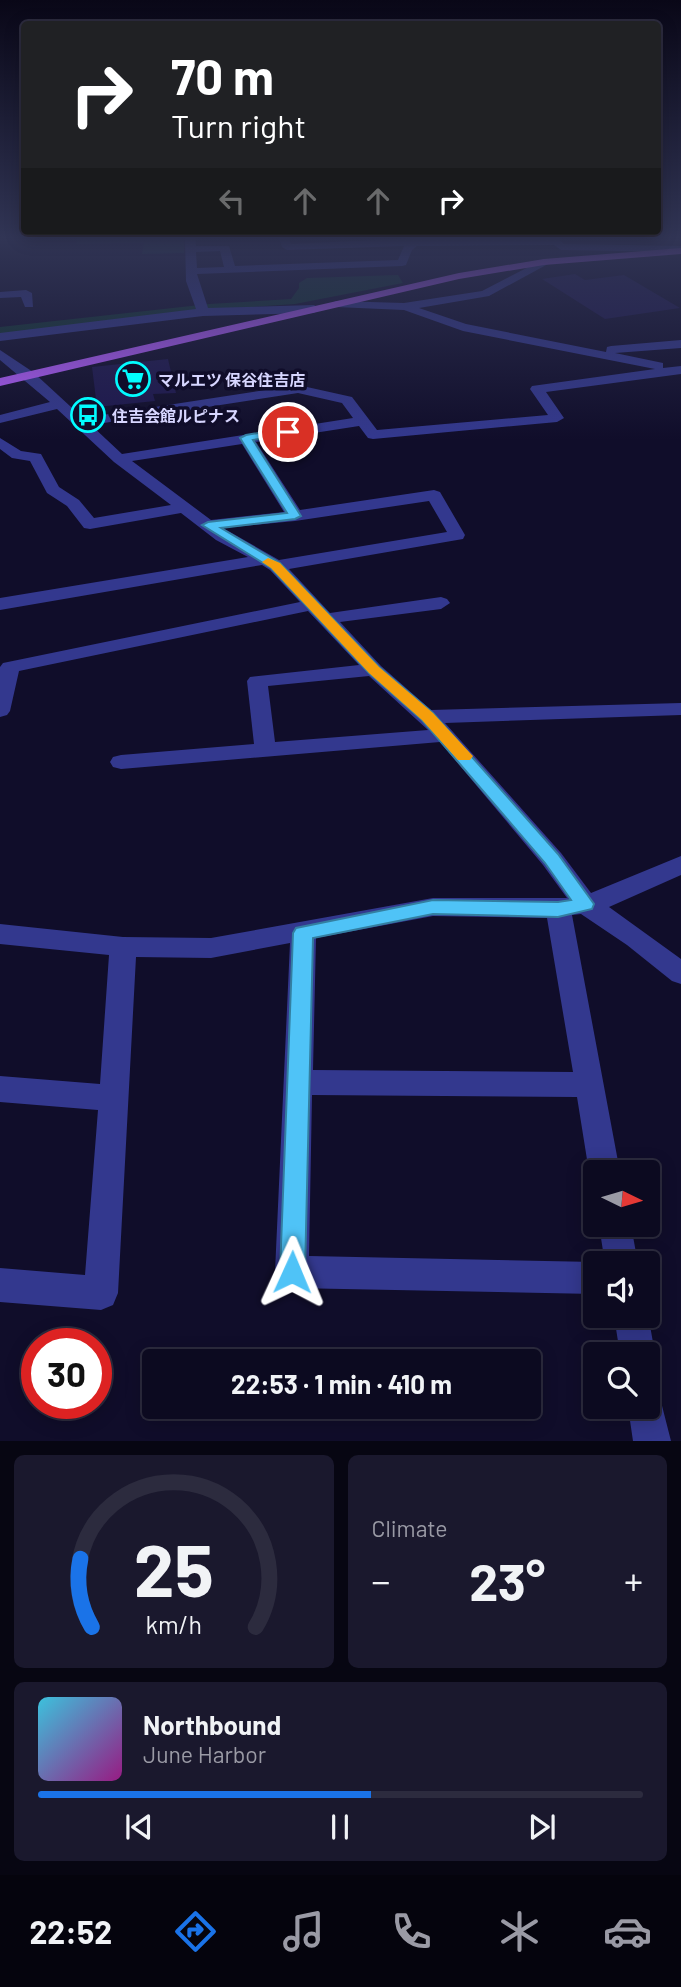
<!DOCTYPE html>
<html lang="en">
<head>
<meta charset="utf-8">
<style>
	body { margin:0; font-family:Barlow,"Noto Sans JP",sans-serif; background:#1a182d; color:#f1f3f6; height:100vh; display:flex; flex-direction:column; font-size:26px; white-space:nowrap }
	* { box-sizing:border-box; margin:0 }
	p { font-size:23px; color:#9a9aa5 }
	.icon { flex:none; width:38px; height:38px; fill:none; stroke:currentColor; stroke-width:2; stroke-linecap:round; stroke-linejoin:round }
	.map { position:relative; height:1441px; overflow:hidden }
	.drawer { display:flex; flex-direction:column; gap:14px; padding:14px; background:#070612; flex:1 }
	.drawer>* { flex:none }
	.hud { position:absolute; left:21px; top:21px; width:640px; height:214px; border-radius:7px; box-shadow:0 4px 18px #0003,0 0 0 2px #2c2b3e; background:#202124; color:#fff; overflow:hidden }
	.needle { width:46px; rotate:95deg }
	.tools { position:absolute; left:583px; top:1160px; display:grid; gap:14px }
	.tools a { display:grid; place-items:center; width:77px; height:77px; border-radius:7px; background:#0c0a20; box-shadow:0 4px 18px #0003,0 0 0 2px #2c2b3e; font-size:35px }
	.speed { position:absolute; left:21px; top:1328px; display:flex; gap:14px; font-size:35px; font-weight:700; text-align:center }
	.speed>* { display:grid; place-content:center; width:91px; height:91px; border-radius:50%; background:#0c0a20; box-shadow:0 4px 18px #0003,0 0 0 2px #2c2b3e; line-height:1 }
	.speed .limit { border:10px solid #d22; background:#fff; color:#111 }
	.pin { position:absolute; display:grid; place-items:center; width:60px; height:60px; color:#fff; margin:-30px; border:4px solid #fff; border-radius:50%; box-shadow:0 2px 7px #0007 }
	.me { position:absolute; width:77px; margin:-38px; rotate:1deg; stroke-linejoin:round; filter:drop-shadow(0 0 5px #0008) }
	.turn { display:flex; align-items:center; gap:24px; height:147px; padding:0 35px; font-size:32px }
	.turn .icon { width:91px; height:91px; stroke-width:2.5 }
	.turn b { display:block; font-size:49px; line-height:60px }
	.lanes { display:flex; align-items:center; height:66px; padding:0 35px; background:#0003; justify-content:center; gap:35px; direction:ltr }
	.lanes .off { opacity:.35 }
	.big { font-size:52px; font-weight:700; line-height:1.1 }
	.drawer .card { flex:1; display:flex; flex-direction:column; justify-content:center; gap:10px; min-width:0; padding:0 24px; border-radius:10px; background:#1a182d }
	.drawer .dial { align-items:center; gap:0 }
	.dial svg { height:182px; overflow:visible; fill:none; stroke:#2c2b3e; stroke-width:7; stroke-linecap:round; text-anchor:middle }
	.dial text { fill:#f1f3f6; stroke:none }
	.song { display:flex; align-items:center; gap:21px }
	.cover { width:84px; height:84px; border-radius:10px; background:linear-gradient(135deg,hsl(190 70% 55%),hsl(310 70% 35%)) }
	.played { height:7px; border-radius:4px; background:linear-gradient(90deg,#1a73e8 55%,#2c2b3e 55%) }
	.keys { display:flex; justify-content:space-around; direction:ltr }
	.heat { display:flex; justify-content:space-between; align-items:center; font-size:38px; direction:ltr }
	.drawer .tiles { flex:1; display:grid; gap:14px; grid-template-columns:1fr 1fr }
	.card:last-child { grid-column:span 2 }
	.trip { position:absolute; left:142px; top:1349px; width:399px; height:70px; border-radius:7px; background:#0c0a20; box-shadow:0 4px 18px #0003,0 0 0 2px #2c2b3e; font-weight:700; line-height:70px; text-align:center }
	.tab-bar { display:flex; height:112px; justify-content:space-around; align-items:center; background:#05040d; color:#9a9aa5 }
	.tab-bar .icon { width:49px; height:49px }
	.tab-bar .current { color:#1a73e8 }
	.tab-bar b { font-size:32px; color:#f1f3f6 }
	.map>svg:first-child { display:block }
</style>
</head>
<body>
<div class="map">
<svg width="681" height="1441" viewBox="0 0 681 1441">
	<rect width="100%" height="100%" fill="#100d2a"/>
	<path fill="#103430" d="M 77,238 L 184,238 L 184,253 L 142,254 L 144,243 L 76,244 Z
		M 398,275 L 403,283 L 295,304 L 222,309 L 0,334 L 0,327 L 209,304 L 291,299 L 299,288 L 299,283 L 307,278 Z"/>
	<path fill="#1d174d" d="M 575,274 L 585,280 L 624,275 L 680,308 L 605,319 L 542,279 Z
		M 168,359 L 176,393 L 153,394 L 155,401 L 97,407 L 92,367 Z"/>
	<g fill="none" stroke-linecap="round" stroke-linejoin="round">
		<path fill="#33388e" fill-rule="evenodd" d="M 185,238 L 195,238 L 196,246 L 229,246 L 235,266 L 398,260 L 404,246 L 287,250 L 282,247 L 279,238 L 289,238 L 291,244 L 418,238 L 558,238 L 564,244 L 681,246 L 681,252 L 561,250 L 554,245 L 417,246 L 412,250 L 406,265 L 402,266 L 197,274 L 208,308 L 314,305 L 320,309 L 314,313 L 203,316 L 0,341 L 0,333 L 196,309 L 186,281 ZM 220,251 L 224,267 L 197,268 L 196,252 Z
			M 544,259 L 548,260 L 548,264 L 489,296 L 419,308 L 466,324 L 606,352 L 607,347 L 611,346 L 681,340 L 681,348 L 615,353 L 663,363 L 663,368 L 681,366 L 681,374 L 546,392 L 564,418 L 557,422 L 373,439 L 368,438 L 359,426 L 256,442 L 300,510 L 434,490 L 440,492 L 465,535 L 463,539 L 289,569 L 330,613 L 441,597 L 447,599 L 450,603 L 441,609 L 340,622 L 381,666 L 431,710 L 681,703 L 681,715 L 445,723 L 561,853 L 591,893 L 681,856 L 681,875 L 609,907 L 681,959 L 681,984 L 672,981 L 627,945 L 581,914 L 572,915 L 620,1172 L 595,1172 L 594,1182 L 589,1172 L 577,1097 L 312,1095 L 309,1256 L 595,1262 L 600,1264 L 595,1264 L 595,1294 L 292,1288 L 280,1284 L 275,1272 L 290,943 L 211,958 L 136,957 L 118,1293 L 113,1305 L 101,1310 L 0,1302 L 0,1268 L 85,1275 L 98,1110 L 0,1102 L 0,1076 L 100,1084 L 109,955 L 0,944 L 0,924 L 123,937 L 211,938 L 433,898 L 567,898 L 543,865 L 440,742 L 121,769 L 113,767 L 110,762 L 113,757 L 121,755 L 254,744 L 247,681 L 250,677 L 359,665 L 308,611 L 19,671 L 10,711 L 7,715 L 0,717 L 0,667 L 3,663 L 300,602 L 270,570 L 262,565 L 0,610 L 0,598 L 248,557 L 216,540 L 181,513 L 90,529 L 84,528 L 67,506 L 47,493 L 30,461 L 12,458 L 0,449 L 0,438 L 21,451 L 41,454 L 59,487 L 79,500 L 94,518 L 171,505 L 114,462 L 57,409 L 0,423 L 0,415 L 50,402 L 0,360 L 0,350 L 33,372 L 83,418 L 298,385 L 352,397 L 377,430 L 548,415 L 530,389 L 532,386 L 655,369 L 463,331 L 404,310 L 336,307 L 330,304 L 336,301 L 404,303 L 482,291 ZM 298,393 L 342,403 L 353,418 L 122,454 L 91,425 ZM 242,444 L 284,512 L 211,520 L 132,461 ZM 429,501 L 447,532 L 279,560 L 223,528 L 295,521 ZM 369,676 L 428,730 L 275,742 L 268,686 ZM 433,916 L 547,918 L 573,1072 L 313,1070 L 316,938 Z
			M 26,290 L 32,293 L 33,307 L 25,307 L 21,297 L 0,298 L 0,292 Z
			M 599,1225 L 631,1225 L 638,1264 L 605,1264 Z
			M 648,1314 L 655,1354 L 648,1367 L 648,1354 L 620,1354 L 614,1316 Z
			M 648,1389 L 659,1394 L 671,1441 L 633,1441 L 628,1407 L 648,1407 Z"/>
		<path fill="#b45dff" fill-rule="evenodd" d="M 681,248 L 681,254 L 544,265 L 459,279 L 0,386 L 0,378 L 459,273 L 544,259 Z"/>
	</g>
	<linearGradient id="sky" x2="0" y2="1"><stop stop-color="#090717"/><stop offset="0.54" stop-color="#313555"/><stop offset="1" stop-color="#313555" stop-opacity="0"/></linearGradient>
	<rect width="681" height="440" fill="url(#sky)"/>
	<path fill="#4fc3f7" stroke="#337fa1" stroke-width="2" d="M 288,428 L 294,432 L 292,434 L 253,440 L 301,516 L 295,519 L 221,528 L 280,563 L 379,667 L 433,713 L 558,854 L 594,904 L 592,909 L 558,917 L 433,914 L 313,938 L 305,1272 L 301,1281 L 292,1284 L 283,1281 L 280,1272 L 293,933 L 296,928 L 433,900 L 558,902 L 571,900 L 545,863 L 422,720 L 369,673 L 271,568 L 202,525 L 208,522 L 287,513 L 240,438 L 246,435 Z"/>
	<path fill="#f59e0b" d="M 268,558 L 280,563 L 379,667 L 433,713 L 470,753 L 473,756 L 470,760 L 458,760 L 422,720 L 369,673 L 271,568 L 262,562 Z"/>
	<defs>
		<g id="supermarket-ring" transform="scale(1.75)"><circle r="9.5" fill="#100d2a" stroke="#02fcff" stroke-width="1.5"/><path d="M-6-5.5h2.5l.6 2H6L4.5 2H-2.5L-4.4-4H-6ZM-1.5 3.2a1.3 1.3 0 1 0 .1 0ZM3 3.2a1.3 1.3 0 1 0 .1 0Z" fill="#02fcff"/></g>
		<g id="bus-ring" transform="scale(1.75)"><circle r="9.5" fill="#100d2a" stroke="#02fcff" stroke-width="1.5"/><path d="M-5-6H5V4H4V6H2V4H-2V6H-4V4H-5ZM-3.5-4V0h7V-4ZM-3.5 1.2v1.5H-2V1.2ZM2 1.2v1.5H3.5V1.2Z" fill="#02fcff"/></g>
	</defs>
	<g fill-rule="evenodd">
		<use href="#supermarket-ring" x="133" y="379"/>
		<use href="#bus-ring" x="88" y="415"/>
	</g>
	<g text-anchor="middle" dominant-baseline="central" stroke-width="7" stroke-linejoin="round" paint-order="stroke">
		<g font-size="16" font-weight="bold" fill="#d7d6ff" stroke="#100d2a" text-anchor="start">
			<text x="158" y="379">マルエツ 保谷住吉店</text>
			<text x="112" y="415">住吉会館ルピナス</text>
		</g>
	</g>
</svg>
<div class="tools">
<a><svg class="needle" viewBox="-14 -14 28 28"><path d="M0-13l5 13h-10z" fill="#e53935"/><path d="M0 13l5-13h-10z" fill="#9a9aa5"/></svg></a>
<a><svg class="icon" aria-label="sound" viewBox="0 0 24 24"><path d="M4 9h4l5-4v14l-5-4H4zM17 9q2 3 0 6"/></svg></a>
<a><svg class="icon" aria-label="search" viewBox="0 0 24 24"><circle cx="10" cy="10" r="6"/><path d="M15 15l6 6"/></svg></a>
</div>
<div class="speed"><div class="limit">30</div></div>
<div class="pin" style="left:288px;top:432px;background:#d93025"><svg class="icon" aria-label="arrive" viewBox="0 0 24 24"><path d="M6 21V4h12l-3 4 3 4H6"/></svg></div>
<svg class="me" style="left:292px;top:1272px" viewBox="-20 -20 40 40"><path d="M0-17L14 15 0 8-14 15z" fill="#4fc3f7" stroke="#fff" stroke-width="4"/></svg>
<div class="trip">22:53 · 1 min · 410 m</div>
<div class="hud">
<div class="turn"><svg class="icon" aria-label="right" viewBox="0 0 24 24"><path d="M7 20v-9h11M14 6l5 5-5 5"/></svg><div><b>70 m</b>Turn right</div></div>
<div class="lanes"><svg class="icon off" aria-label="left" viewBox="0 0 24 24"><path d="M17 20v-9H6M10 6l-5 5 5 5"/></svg><svg class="icon off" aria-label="ahead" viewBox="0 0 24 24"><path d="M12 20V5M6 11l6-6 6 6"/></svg><svg class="icon off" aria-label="ahead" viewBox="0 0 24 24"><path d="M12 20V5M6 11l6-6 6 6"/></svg><svg class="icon" aria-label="right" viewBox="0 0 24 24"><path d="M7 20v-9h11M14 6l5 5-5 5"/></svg></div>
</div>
</div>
<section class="drawer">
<div class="tiles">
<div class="card dial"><svg viewBox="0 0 100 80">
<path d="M14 69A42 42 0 1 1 86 69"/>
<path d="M14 69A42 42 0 0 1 9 39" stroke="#1a73e8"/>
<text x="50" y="56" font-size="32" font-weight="700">25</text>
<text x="50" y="72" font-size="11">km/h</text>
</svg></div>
<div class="card"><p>Climate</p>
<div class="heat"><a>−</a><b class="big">23°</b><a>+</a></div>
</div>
<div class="card">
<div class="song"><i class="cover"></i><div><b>Northbound</b><p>June Harbor</p></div></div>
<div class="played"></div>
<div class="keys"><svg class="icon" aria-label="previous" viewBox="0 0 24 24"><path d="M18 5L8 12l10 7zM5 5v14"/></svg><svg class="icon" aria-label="pause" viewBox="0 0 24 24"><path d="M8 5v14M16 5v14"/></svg><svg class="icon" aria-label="next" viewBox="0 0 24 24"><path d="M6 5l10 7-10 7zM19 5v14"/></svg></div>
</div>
</div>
</section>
<nav class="tab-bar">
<b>22:52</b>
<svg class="icon current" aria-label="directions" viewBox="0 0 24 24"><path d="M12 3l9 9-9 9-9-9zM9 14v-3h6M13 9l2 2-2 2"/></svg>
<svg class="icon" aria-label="music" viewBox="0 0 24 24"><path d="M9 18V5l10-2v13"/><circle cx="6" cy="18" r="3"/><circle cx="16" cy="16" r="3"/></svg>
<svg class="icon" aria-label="phone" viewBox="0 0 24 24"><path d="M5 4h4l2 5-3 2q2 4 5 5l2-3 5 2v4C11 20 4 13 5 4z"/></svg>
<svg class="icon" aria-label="climate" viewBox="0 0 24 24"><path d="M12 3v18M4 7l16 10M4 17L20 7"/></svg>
<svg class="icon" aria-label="car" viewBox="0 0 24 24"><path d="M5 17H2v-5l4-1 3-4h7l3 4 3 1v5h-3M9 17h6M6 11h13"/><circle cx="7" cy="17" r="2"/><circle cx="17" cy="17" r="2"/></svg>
</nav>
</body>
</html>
